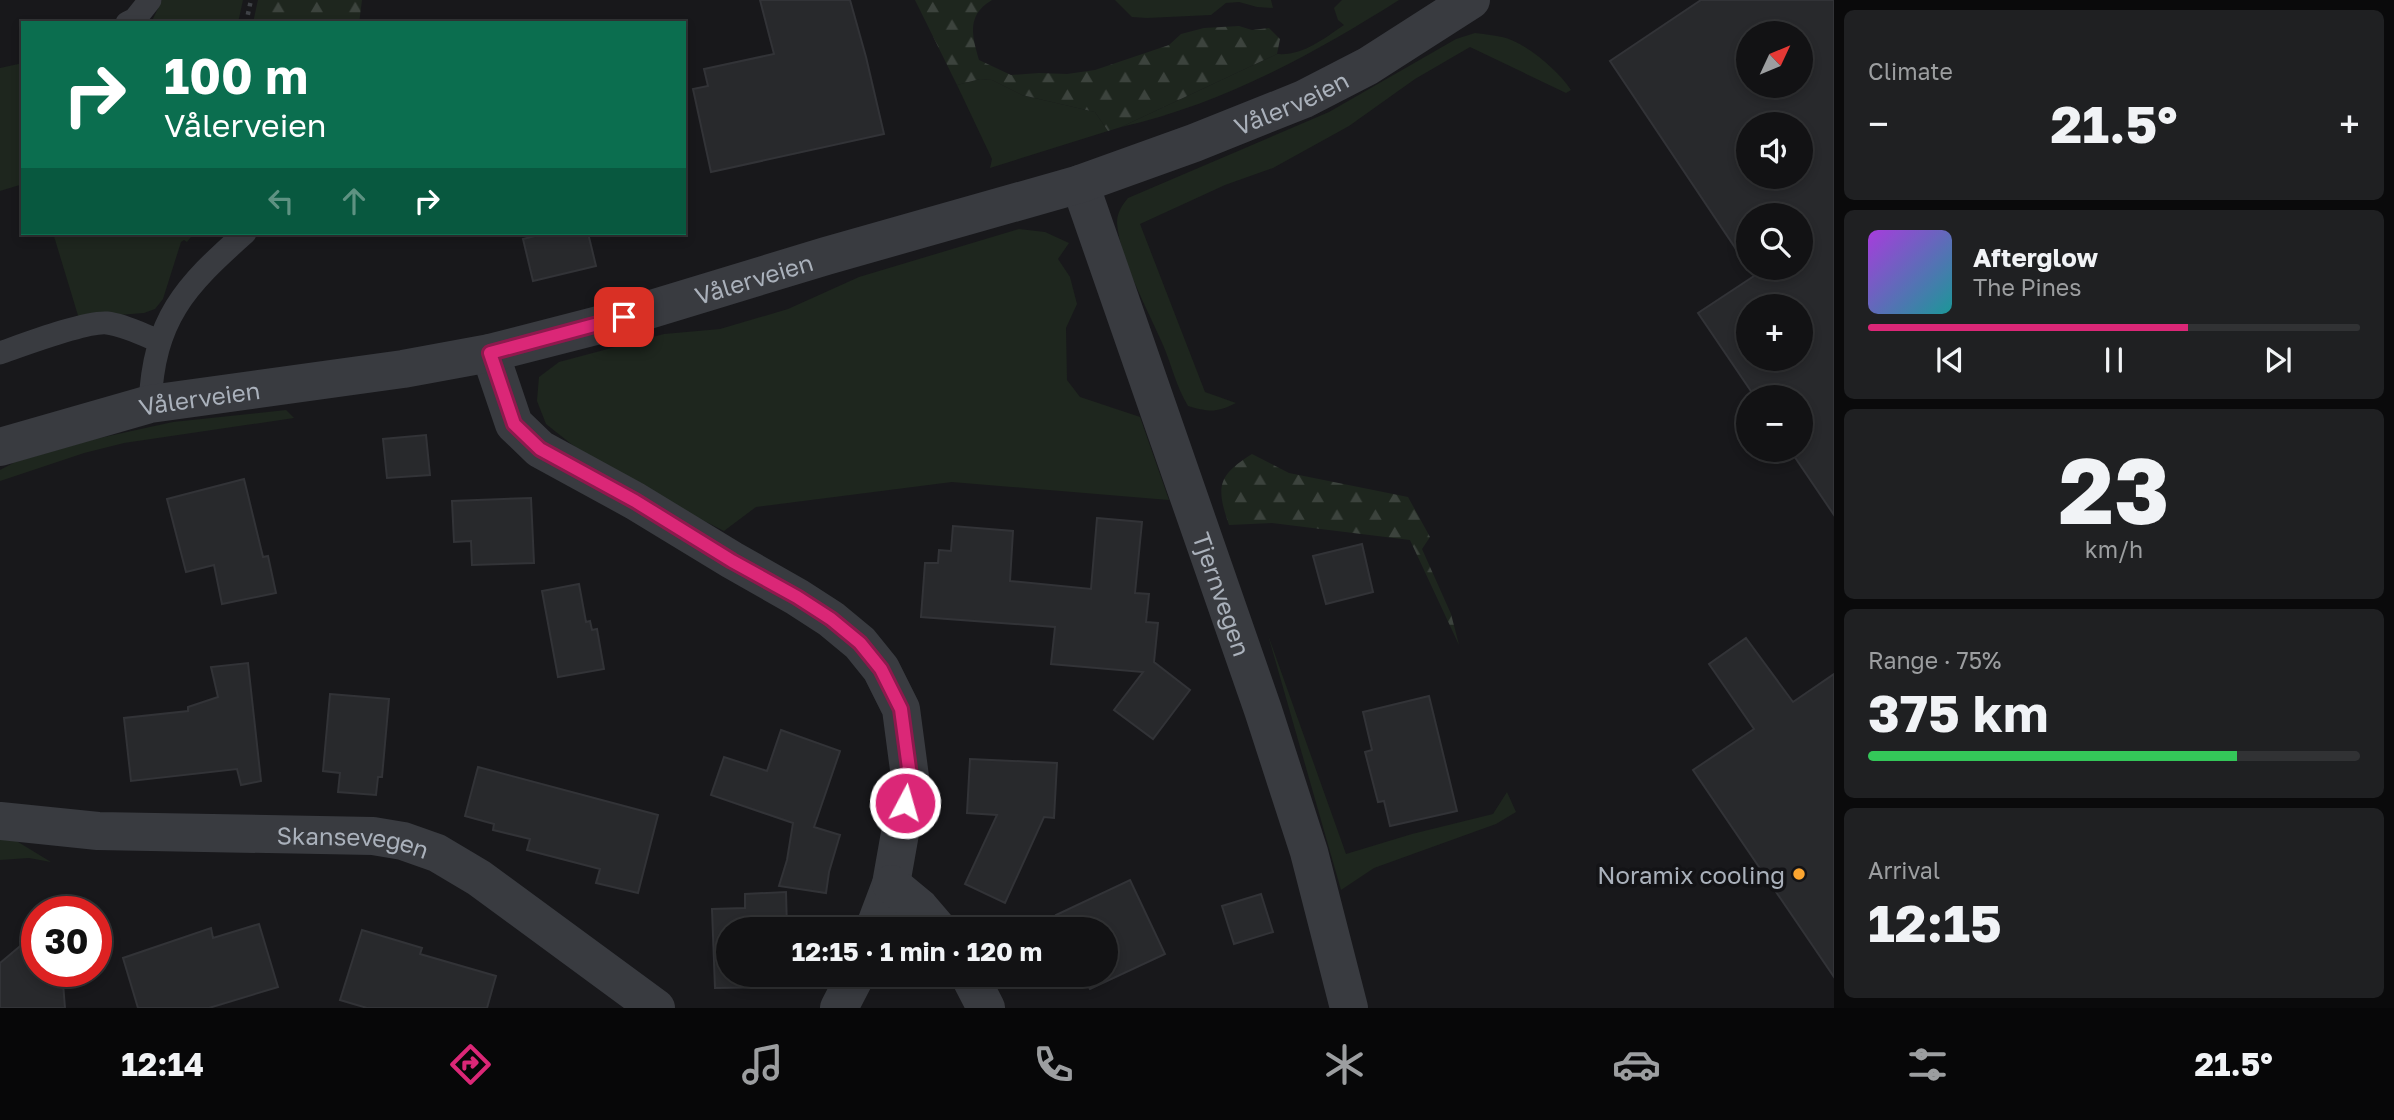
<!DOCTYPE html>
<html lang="en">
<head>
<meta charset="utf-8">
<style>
	body { margin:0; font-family:"Golos Text",sans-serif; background:#1f2022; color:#f1f3f6; height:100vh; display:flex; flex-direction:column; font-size:26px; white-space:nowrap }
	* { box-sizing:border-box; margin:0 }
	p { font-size:23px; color:#9c9ea0 }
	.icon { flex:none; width:38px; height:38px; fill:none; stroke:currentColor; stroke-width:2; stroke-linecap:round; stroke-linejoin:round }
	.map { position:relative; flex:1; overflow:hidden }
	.sheet { display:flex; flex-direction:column; gap:10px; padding:10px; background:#0a0a0b; width:560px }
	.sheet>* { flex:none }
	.hud { position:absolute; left:21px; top:21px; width:665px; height:214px; border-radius:0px; box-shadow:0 4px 10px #0003,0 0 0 2px #313234; background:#0b6e4f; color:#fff; overflow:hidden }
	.needle { width:46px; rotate:46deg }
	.tools { position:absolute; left:1736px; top:21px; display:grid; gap:14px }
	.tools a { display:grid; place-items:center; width:77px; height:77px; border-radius:50%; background:#121214; box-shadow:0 4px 10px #0003,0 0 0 2px #313234; font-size:35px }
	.speed { position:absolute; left:21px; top:896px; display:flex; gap:14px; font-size:35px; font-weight:700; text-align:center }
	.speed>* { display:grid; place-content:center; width:91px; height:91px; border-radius:50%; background:#121214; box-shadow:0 4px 10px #0003,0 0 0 2px #313234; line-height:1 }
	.speed .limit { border:10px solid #d22; background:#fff; color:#111 }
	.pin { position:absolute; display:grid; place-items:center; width:60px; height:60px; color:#fff; margin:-30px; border-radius:14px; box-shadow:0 4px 10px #0006 }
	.me { position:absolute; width:77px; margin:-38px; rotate:6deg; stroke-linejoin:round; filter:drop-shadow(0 0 5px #0008) }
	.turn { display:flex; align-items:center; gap:24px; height:147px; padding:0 28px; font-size:32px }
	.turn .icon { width:91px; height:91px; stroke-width:2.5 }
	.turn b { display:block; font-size:49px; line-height:60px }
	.lanes { display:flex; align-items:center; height:66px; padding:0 28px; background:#0003; justify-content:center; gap:35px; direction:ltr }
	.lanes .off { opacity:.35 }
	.big { font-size:52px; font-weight:700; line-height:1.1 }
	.sheet .card { flex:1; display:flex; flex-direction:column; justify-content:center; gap:10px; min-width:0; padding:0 24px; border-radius:10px; background:#1f2022 }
	.sheet .dial { align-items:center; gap:0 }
	.dial b { font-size:91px; line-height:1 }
	.song { display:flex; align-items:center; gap:21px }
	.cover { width:84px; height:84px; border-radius:10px; background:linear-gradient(135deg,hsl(280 70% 55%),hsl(180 70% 35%)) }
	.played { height:7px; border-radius:4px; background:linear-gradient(90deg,#db2777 65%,#313234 65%) }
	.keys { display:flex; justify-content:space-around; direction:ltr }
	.heat { display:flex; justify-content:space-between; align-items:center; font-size:38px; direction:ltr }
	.charge { height:10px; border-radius:5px; background:linear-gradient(90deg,#34c759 75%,#313234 0) }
	.trip { position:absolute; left:716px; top:917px; width:402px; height:70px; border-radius:35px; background:#121214; box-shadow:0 4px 10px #0003,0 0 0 2px #313234; font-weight:700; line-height:70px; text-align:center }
	.menu { display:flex; height:112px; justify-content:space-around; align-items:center; background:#070708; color:#9c9ea0 }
	.menu .icon { width:49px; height:49px }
	.menu .current { color:#db2777 }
	.menu b { font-size:32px; color:#f1f3f6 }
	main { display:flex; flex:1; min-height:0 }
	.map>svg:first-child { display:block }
</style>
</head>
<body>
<main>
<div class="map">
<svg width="1834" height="1008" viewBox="0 0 1834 1008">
	<defs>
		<pattern id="forest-firs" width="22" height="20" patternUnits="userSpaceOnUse" patternTransform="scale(1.75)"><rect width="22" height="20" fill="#1e261e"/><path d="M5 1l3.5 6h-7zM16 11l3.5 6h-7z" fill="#3c433d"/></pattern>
	</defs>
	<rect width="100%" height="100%" fill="#18181b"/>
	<path fill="#1e261e" d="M 162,0 L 243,0 L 238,23 L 151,23 Z
		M 1115,0 L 1271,0 L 1273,8 L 1257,7 L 1239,2 L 1226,3 L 1211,15 L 1147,18 L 1132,17 Z
		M 1342,0 L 1399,0 C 1312,55 1222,104 1121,127 L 1277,54 C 1303,56 1323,39 1344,25 L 1338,20 L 1334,8 Z
		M 1475,33 C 1484,34 1493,35 1502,37 C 1525,42 1558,70 1571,90 L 1566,93 L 1470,47 L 1415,79 L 1349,126 L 1273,168 L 1225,185 L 1140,224 L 1205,392 L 1236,403 C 1216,413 1209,412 1188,406 C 1176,386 1172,366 1163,345 C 1148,310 1120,260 1117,223 C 1117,213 1122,205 1128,198 L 1329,112 L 1456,39 Z
		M 23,63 L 23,184 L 0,191 L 0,68 Z
		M 980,79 L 992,80 L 1022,95 L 1095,112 L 1108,131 L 990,168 L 992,159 L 957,85 Z
		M 1019,229 L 1045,232 L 1069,243 L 1058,259 L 1070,277 L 1077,304 L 1066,328 L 1067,380 L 1080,397 L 1140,417 L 1169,500 L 952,482 L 756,507 L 724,531 L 641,489 L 575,447 L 546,424 L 537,401 L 539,377 L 559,362 L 664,334 L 720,329 L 788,309 L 859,277 Z
		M 53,233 L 194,233 L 187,242 L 184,240 L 181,242 L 163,299 L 155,309 L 144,313 L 106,316 L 80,322 Z
		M 286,410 L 294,418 L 124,443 L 84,453 L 0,481 L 0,470 L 15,462 L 95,439 L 173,422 Z
		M 1268,635 L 1346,854 L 1412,834 L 1493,814 L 1507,792 L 1516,812 L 1496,824 L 1374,868 L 1341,890 Z
		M 0,834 L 5,834 L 51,862 L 29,858 L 0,860 Z"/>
	<path fill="url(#forest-firs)" d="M 258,0 L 362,0 L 359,23 L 253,23 Z
		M 915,0 L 992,0 C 966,15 972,36 979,60 L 1011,75 L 1039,73 L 1067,74 L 1095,70 L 1169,45 L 1181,34 L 1204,28 L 1239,26 L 1252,30 L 1269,28 L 1280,39 L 1277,54 L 1121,127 L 1108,131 L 1095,112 L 1022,95 L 992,80 L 980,79 L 957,85 Z
		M 1252,454 L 1289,473 L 1408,497 L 1430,537 L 1422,549 L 1451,614 L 1459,645 L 1410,540 L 1272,523 L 1229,525 C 1216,487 1217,476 1252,454 Z"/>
	<path fill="#28292c" stroke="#323337" stroke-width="2" fill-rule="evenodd" d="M 760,0 L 850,0 L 866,57 L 884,134 L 711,172 L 693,89 L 708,86 L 704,69 L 774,54 Z
		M 1701,0 L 1834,0 L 1834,515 L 1790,450 L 1801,450 L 1801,397 L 1755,397 L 1698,313 L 1754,276 L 1749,268 L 1801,268 L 1801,215 L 1748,215 L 1748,267 L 1610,61 ZM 1748,33 L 1801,33 L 1801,86 L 1748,86 ZM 1748,124 L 1801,124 L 1801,177 L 1748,177 ZM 1748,306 L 1801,306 L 1801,359 L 1748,359 Z
		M 547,233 L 588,233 L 596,266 L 533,281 L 523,239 Z
		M 426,435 L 430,475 L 387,478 L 383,439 Z
		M 244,479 L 263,557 L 268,556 L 276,593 L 222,604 L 214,565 L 186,572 L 167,499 Z
		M 531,498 L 534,563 L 472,565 L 471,541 L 454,542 L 452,501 Z
		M 1097,518 L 1142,522 L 1135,593 L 1149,594 L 1146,622 L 1158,623 L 1154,662 L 1190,690 L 1153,739 L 1114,710 L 1143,672 L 1051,664 L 1055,627 L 921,617 L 925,563 L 938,563 L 939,550 L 951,551 L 953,526 L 1013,531 L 1010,581 L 1091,589 Z
		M 1362,544 L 1373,592 L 1326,604 L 1313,556 Z
		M 579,584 L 586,622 L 590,621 L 592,630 L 597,629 L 604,669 L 558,677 L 542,591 Z
		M 1746,638 L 1793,702 L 1834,674 L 1834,977 L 1693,770 L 1754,729 L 1709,664 Z
		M 248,663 L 261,781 L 241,785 L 237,769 L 131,781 L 124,718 L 188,711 L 188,707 L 218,697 L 211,667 Z
		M 330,694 L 389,699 L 382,777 L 378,777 L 376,795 L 338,792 L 340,773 L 323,771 Z
		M 1429,696 L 1457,811 L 1390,826 L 1384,801 L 1378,802 L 1365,752 L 1372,750 L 1363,712 Z
		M 781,730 L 840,751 L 814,827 L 840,835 L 829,872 L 826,893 L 779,886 L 787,860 L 793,823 L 711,795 L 724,757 L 767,771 Z
		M 970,759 L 1057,763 L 1054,818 L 1044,817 L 1005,903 L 965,884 L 997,815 L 967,813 Z
		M 478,767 L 658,815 L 638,893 L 596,883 L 600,869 L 527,850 L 530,839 L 493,830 L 494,824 L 465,816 Z
		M 1130,880 L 1165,954 L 1090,989 L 1083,975 L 1106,975 L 1106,929 L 1062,929 L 1056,915 Z
		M 786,892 L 787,929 L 728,929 L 728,975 L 788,975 L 788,987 L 715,988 L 712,909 L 745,908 L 745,894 Z
		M 1261,894 L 1273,932 L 1234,944 L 1222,906 Z
		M 259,924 L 278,987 L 209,1008 L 138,1008 L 123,958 L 211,928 L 213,938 Z
		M 362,930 L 422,948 L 420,954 L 496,976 L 487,1008 L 367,1008 L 340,1000 Z
		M 37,932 L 37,971 L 62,971 L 65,1008 L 0,1008 L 0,963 Z"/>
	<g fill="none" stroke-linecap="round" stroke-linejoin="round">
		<path stroke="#3f4247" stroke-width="4.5" stroke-dasharray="3.5 5" stroke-linecap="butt" d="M 246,23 L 251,0"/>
		<path stroke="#393b40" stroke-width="23" d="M 127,23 L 135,19 L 150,0
			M 0,353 C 23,345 86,321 107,323 C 125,325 143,335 159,341
			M 150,404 C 154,319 184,287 245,233"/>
		<g stroke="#393b40" stroke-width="38">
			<path id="s1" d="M 1080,184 L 1263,710 L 1309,852 L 1349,1008"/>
			<path d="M 490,353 L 514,424 L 540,449 L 635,501 L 732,560 L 797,597 L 831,619 L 860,643 L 881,669 L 901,709 L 910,777 L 891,884 L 874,929"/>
			<path id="s2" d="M 0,821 L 98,831 L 373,836 L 403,841 L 437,853 L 479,878 L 656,1008"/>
			<path d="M 891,884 L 920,908 L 938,929"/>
			<path d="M 969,975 L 986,1008"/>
			<path d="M 839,1008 L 856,975"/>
		</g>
		<path stroke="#393b40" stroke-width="38" id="s3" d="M 0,447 L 150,404 L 403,369 L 490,353 L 599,325 L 826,256 L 1080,184 L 1194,143 L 1304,99 L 1368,66 L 1471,0"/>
	</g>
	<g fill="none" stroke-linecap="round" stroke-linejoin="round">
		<g stroke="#8e194d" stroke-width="18">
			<path id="route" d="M 624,317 L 490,353 L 514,424 L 540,449 L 635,501 L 732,561 L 797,597 L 831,619 L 860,643 L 881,669 L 901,709 L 910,776 L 905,803"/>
		</g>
		<use href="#route" stroke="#db2777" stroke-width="12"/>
	</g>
	<circle fill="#fba530" stroke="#131316" stroke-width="2.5" cx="1799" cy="874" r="7"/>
	<g text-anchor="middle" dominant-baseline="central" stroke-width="7" stroke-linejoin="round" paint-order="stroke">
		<g font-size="24" fill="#aab1bb" stroke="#131316">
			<text stroke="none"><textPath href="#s3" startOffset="1340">Vålerveien</textPath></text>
			<text stroke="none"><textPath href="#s3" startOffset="774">Vålerveien</textPath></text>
			<text stroke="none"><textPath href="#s3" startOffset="206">Vålerveien</textPath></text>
			<text stroke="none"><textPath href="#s1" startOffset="434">Tjernvegen</textPath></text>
			<text stroke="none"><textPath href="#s2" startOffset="354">Skansevegen</textPath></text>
		</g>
		<g font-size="24" fill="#aab1bb" stroke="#131316" text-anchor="end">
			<text x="1785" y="874">Noramix cooling</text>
		</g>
	</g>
</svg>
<div class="tools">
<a><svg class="needle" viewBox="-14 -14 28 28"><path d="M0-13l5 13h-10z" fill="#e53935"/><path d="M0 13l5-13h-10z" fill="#9c9ea0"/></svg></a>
<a><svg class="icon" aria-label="sound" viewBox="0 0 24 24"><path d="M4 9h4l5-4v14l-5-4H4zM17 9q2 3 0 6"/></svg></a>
<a><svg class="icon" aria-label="search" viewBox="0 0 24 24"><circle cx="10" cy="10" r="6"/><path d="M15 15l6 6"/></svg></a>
<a>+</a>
<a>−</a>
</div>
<div class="speed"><div class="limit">30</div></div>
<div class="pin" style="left:624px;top:317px;background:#d93025"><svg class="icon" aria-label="arrive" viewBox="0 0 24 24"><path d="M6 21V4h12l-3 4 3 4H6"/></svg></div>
<svg class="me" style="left:905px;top:803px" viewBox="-20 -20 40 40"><circle r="17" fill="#db2777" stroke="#fff" stroke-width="3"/><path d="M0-11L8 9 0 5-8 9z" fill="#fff"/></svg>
<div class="trip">12:15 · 1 min · 120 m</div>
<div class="hud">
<div class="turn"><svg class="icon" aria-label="right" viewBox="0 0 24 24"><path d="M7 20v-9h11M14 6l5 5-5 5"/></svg><div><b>100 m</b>Vålerveien</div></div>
<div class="lanes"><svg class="icon off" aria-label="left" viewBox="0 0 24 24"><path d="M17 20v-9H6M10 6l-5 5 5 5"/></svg><svg class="icon off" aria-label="ahead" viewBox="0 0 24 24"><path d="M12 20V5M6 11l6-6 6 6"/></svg><svg class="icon" aria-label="right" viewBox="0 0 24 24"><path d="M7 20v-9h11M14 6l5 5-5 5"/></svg></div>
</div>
</div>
<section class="sheet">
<div class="card"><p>Climate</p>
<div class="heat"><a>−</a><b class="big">21.5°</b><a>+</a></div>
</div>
<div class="card">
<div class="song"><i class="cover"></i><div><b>Afterglow</b><p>The Pines</p></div></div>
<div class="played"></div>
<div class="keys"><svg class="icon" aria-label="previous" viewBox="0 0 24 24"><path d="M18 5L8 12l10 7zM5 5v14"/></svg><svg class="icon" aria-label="pause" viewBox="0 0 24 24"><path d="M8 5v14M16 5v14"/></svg><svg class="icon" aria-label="next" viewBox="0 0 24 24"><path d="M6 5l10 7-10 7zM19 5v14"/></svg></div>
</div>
<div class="card dial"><b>23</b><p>km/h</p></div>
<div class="card"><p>Range · 75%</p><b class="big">375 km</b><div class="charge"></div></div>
<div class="card"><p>Arrival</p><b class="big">12:15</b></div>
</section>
</main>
<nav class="menu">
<b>12:14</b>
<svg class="icon current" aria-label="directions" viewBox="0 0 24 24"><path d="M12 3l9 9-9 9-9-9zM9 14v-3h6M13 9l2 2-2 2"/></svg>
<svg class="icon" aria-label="music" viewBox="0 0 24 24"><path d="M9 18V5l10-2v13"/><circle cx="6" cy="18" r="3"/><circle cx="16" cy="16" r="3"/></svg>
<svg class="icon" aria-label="phone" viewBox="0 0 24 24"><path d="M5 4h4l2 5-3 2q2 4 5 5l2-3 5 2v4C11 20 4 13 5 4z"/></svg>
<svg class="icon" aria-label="climate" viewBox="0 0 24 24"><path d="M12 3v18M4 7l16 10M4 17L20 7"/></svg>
<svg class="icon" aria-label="car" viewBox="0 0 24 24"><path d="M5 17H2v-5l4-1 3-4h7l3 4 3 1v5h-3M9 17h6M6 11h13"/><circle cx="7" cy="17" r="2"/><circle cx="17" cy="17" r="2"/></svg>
<svg class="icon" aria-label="filters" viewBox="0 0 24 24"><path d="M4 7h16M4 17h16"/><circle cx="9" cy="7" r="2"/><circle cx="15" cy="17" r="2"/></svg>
<b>21.5°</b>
</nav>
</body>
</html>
